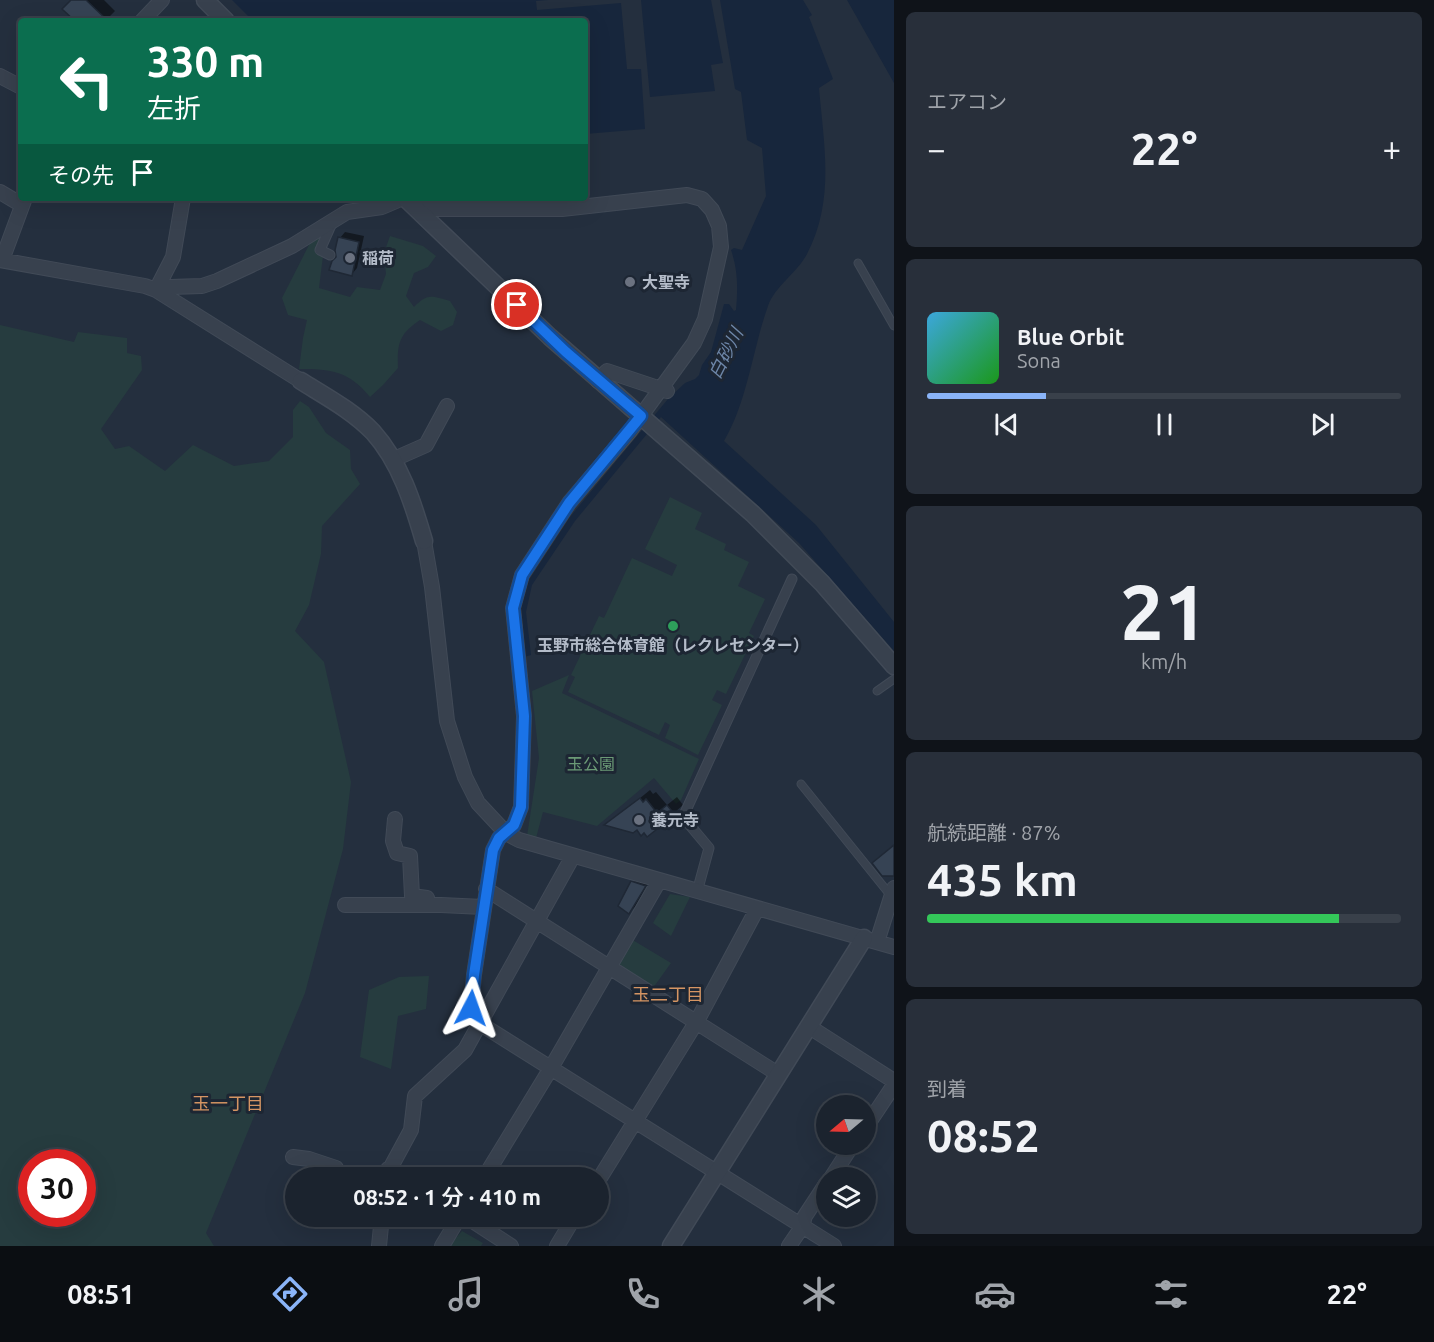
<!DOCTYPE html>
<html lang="ja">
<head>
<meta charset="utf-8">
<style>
	body { margin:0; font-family:Ubuntu,"Noto Sans JP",sans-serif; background:#282f3a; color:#f1f3f6; height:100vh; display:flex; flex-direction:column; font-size:22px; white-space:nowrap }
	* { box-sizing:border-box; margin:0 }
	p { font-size:20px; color:#a0a4aa }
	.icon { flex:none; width:33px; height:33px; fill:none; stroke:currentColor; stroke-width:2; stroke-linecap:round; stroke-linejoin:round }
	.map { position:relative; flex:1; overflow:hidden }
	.drawer { display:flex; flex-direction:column; gap:12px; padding:12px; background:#0f1319; width:540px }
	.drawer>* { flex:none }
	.top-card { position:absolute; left:18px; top:18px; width:570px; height:183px; border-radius:6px; box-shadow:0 6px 24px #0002,0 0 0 2px #39404a; background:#0b6e4f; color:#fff; overflow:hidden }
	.needle { width:39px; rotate:251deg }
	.buttons { position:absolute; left:816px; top:1095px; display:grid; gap:12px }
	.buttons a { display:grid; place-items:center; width:60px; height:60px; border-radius:50%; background:#1b232e; box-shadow:0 6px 24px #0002,0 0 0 2px #39404a; font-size:30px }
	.speed { position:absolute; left:18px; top:1149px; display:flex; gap:12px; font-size:30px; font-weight:700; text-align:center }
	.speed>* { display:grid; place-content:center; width:78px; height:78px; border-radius:50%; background:#1b232e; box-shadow:0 6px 24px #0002,0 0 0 2px #39404a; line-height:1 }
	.speed .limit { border:9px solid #d22; background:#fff; color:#111 }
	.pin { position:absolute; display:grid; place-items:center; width:51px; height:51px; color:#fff; margin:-26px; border:3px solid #fff; border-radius:50%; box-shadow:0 2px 6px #0007 }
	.me { position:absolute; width:66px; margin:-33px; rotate:4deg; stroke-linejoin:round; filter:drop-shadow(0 0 4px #0008) }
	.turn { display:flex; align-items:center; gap:21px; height:126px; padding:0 30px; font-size:27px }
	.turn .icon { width:78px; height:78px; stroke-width:2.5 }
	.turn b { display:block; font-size:42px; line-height:51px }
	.then { display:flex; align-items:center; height:57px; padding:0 30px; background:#0003; gap:12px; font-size:22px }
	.big { font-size:45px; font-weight:600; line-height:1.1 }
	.drawer .card { flex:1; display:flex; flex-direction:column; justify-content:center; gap:9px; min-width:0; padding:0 21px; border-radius:9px; background:#282f3a }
	.drawer .dial { align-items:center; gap:0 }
	.dial b { font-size:78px; line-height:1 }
	.song { display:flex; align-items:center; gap:18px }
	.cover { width:72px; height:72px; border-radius:9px; background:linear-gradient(135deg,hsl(200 70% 55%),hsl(120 70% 35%)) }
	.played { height:6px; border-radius:3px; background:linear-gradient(90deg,#8ab4f8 25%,#39404a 25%) }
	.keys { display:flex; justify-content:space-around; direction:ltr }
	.heat { display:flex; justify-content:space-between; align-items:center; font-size:33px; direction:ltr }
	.charge { height:9px; border-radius:4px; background:linear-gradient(90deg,#34c759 87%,#39404a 0) }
	.trip { position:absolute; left:285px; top:1167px; width:324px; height:60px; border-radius:30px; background:#1b232e; box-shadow:0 6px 24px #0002,0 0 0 2px #39404a; font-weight:600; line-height:60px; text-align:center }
	.menu { display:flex; height:96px; justify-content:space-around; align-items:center; background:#0b0e12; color:#a0a4aa }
	.menu .icon { width:42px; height:42px }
	.menu .active { color:#8ab4f8 }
	.menu b { font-size:27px; color:#f1f3f6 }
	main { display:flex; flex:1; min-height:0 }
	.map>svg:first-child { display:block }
</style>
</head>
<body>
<main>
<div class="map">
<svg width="894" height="1246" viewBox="0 0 894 1246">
	<rect width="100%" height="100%" fill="#242f3e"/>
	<path fill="#263c3f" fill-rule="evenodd" d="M 323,232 L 316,253 L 323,256 L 319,288 L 350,297 L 357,287 L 380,290 L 386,274 L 384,253 L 390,236 L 423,246 L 436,256 L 428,267 L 414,273 L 406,296 L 414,307 C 428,293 431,296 450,301 L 457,312 L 453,325 L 441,331 L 420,320 C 399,334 397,344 398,368 L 383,385 L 370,397 C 349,371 331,369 299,369 L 303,338 L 307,320 L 288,315 L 282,298 L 312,239 Z
		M 0,325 L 74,342 L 78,332 L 127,338 L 127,353 L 141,356 L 142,370 L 101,429 L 115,449 L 129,446 L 165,471 L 193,445 L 234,466 L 269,461 L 293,437 L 293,410 L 300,401 L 309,407 L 326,433 L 350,450 L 351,469 L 360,484 L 322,526 L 321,554 L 309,605 L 295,631 L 324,662 L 351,782 L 343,849 L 305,993 L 206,1233 L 214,1246 L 0,1246 ZM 32,1162 L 82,1162 L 82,1214 L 32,1214 Z
		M 670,497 L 702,513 L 695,529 L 726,544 L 724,550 L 749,562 L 738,586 L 765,599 L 749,633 L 754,636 L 726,694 L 717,690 L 712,700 L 722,705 L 698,755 L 665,738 L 670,725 L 665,722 L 659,735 L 568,692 L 575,677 L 571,675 L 599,616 L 604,618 L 632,558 L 672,576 L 677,565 L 645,549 Z
		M 569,675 L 562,693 L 699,759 L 681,800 L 676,804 L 654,778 L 597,826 L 543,812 L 536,838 L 527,836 L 539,758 L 532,691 Z
		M 670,894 L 690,897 L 671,936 L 653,923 Z
		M 631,939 L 671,963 L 653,988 L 615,964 Z
		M 429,976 L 426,1009 L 398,1016 L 391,1069 L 360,1057 L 369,990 L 399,977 Z
		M 462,1231 L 483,1243 L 481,1246 L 452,1246 L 450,1245 Z"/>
	<path fill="#17263c" d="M 232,0 L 548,0 L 536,1 L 537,10 L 621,3 L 627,69 L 641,69 L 645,129 L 585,134 L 585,21 L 253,21 Z
		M 641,0 L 711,0 L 723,63 L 711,65 L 715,91 L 650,97 Z
		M 720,0 L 803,0 L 812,15 L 809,17 L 833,79 L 819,88 C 824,146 835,200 807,254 C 797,273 775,286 768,306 C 753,348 747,403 724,441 L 816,525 L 894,622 L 894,651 L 799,543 L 661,417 L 575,521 L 532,585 L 526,612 L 531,655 L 524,657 L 520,611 L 527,583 L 570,517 L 617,460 L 668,399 L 685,383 L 695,379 L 699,375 L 702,365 L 711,352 L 724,304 L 729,304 L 734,311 L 736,310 C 738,289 738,270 731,250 L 734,248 L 742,250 L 766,196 L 762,148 L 747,140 L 741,92 L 735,89 Z
		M 847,0 L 894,0 L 894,83 Z"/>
	<path fill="#0007" d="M 73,0 L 104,0 L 115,11 L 105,21 L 77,21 Z
		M 345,232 L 364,236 L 357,268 L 352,274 L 338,257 L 340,238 Z
		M 650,790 L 653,794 L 656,792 L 667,805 L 677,797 L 683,805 L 649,835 L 637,828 L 607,825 Z
		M 638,876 L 650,880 L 635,907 L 629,912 L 632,882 Z"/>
	<path fill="#364354" stroke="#1f2835" stroke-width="1.5" d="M 71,0 L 86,0 L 108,21 L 75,21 L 62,9 Z
		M 338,237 L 359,242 L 352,276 L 329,270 L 332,261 L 336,257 L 335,250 Z
		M 640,798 L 643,802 L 646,799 L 657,813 L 667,805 L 675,815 L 647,837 L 644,833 L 641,836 L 637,830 L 633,833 L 604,825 Z
		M 894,845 L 894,876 L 882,876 L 872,863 Z
		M 631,881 L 646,886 L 629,914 L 618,906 Z"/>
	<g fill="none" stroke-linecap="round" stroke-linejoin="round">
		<g stroke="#414a57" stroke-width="9">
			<path id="service" d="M 858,263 L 894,326
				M 877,691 L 894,679
				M 801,784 L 891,896"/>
		</g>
		<g stroke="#414a57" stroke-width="11">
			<path id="pedestrian" d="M 330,255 L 320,250 L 332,223
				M 697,892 L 709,848 L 683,817 L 792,579"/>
		</g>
		<g stroke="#414a57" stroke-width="16">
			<path id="minor" d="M 142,21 L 162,0
				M 0,76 L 21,87
				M 0,192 L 22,205
				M 417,209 L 562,209 L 687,195 L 702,199 L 712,210 L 719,226 L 721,247 L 705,319 L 694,343 L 630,431 L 569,503 L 522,575 L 513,608 L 524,716 L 521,807 L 514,825 L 499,838 L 493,850 L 474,975 L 471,1008 L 479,1023 L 834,1246
				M 0,260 L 145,286 L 156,290 L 301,381
				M 2,260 L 25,198
				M 156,290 L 170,287 L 202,286 L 217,281 L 292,246 L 347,212 L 382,207 L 403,198
				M 156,290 L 173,257 L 183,198
				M 598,381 L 607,371 L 667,391
				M 392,460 L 426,445 L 447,406
				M 424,541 L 432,587 L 447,721 L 465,777 L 478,803 L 506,833 L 519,840 L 894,947
				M 395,819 L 393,841 L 397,853 L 410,856 L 412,896 L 427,898
				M 486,889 L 778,1074
				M 345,905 L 441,905 L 483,907
				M 877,942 L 894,888
				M 808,1026 L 894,1081
				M 866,1127 L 894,1085
				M 293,1157 L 309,1159 L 336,1168 L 335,1173 L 350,1178
				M 388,1169 L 402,1178
				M 385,1178 L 411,1130 L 415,1096 L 465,1050 L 573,856
				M 484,1178 L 551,1068 L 659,881
				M 831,1178 L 853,1144
				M 598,1181 L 697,1021 L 757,909
				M 465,1216 L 511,1246
				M 379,1246 L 382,1216
				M 442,1246 L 460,1216
				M 557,1246 L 575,1216
				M 789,1246 L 802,1227 L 805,1216 L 826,1184"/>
		</g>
		<g stroke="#414a57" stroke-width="19">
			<path id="tertiary" d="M 205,0 L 226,21
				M 405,198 L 550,337 L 753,514 L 822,583 L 894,666
				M 301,381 C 325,396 353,411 373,432 C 400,462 413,503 424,541
				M 671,1246 L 864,938"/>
		</g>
		<use href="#service" stroke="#38414e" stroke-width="7"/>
		<use href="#pedestrian" stroke="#38414e" stroke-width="9"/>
		<use href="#minor" stroke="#38414e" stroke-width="14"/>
		<use href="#tertiary" stroke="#38414e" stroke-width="16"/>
	</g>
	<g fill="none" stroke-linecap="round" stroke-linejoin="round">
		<g stroke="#114b97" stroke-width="15">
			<path id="route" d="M 471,1008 L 474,975 L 493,850 L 499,838 L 514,825 L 521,807 L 524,716 L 513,608 L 522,575 L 569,503 L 641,416 L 566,352 L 517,305"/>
		</g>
		<use href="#route" stroke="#1a73e8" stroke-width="10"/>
	</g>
	<g fill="#6b7280" stroke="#1d2633" stroke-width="2">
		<circle cx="350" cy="258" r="6"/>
		<circle cx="630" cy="282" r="6"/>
		<circle cx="639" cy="820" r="6"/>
	</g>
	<circle fill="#2e9e5b" stroke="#1d2633" stroke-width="2" cx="673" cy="626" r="6"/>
	<g text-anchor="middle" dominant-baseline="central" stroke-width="6" stroke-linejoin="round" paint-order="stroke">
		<g font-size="16" font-weight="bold" fill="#b4bcc9" stroke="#1d2633" text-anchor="start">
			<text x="362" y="258">稲荷</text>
			<text x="642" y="282">大聖寺</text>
			<text x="673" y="645" text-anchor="middle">玉野市総合体育館（レクレセンター）</text>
			<text x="651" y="820">養元寺</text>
		</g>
		<g font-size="16" fill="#6b9a76" stroke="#1d2633">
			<text x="591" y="764">玉公園</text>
		</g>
		<g font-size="18" font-style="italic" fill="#6d86a8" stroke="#1d2633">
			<text transform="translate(725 353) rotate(-63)">白砂川</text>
		</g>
		<g font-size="18" fill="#d59563" stroke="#1d2633">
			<text x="668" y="994">玉二丁目</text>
			<text x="228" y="1103">玉一丁目</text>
		</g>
	</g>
</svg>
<div class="buttons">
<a><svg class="needle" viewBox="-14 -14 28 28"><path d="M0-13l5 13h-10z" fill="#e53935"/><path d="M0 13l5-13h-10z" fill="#a0a4aa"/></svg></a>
<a><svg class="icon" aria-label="layers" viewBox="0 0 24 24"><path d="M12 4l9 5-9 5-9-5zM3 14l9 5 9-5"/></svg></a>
</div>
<div class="speed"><div class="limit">30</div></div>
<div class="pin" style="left:517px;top:305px;background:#d93025"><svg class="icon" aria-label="arrive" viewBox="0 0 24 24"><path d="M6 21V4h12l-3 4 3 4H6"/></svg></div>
<svg class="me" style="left:471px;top:1008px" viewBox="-20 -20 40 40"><path d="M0-17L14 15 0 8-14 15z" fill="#1a73e8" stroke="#fff" stroke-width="4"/></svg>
<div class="trip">08:52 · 1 分 · 410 m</div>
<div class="top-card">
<div class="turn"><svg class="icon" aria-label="left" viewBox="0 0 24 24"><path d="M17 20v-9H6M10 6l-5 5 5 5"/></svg><div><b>330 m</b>左折</div></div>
<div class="then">その先<svg class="icon" aria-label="arrive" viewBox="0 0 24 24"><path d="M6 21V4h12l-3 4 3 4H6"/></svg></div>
</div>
</div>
<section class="drawer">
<div class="card"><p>エアコン</p>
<div class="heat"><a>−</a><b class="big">22°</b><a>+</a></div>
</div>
<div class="card">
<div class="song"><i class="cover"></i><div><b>Blue Orbit</b><p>Sona</p></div></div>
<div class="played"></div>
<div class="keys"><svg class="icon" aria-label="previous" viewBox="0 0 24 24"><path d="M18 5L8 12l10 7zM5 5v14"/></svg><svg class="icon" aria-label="pause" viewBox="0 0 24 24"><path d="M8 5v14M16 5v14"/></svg><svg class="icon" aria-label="next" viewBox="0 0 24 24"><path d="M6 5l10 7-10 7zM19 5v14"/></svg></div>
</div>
<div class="card dial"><b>21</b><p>km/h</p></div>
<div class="card"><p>航続距離 · 87%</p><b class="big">435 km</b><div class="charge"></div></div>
<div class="card"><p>到着</p><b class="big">08:52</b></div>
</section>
</main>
<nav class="menu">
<b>08:51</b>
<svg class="icon active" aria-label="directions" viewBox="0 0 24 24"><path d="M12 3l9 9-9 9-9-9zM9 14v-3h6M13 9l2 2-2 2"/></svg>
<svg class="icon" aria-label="music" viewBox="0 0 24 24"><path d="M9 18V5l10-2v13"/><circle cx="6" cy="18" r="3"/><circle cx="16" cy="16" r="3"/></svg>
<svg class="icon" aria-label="phone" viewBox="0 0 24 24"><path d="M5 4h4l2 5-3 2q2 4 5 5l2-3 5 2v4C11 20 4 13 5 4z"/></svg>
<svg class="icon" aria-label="climate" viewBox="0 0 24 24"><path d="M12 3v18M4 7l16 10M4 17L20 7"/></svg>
<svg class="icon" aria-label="car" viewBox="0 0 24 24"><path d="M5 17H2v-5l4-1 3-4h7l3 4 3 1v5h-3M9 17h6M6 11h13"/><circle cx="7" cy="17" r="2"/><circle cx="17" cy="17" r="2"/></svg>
<svg class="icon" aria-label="filters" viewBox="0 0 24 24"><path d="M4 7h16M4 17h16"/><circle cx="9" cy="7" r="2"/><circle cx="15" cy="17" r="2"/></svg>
<b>22°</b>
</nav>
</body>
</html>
